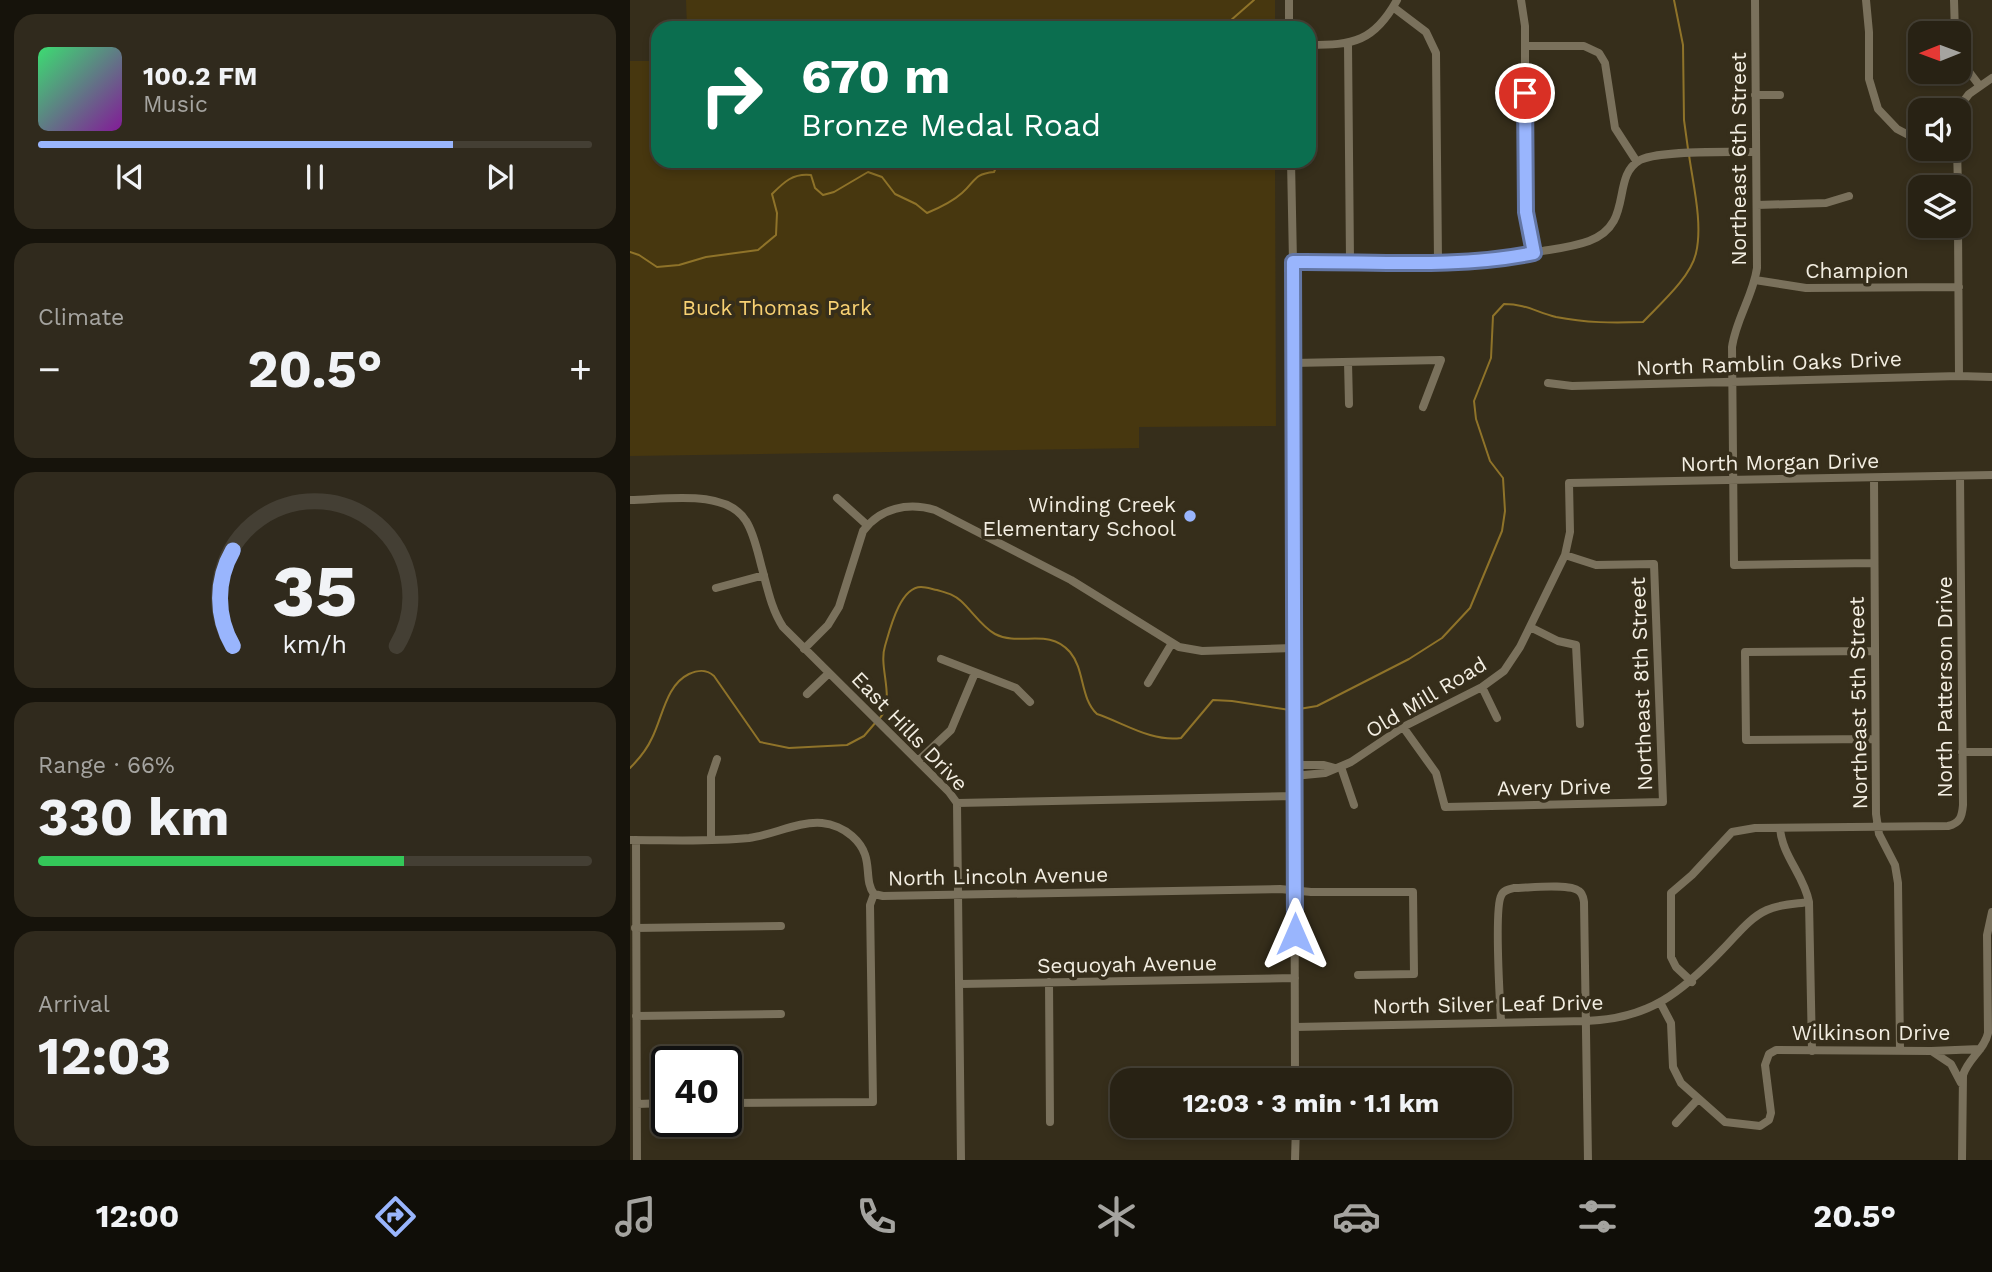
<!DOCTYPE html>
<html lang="en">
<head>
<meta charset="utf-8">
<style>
	body { margin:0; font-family:"Work Sans",sans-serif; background:#302a1d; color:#f1f3f6; height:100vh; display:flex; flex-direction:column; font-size:26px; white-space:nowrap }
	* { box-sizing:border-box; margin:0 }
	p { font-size:23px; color:#a5a4a0 }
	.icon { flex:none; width:38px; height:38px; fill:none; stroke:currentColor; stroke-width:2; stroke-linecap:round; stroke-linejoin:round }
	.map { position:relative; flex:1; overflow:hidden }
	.drawer { display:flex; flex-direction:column; gap:14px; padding:14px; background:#16130b; width:630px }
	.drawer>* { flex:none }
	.hud { position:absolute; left:21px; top:21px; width:665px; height:147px; border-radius:21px; box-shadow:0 4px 10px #0003,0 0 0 2px #443f34; background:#0b6e4f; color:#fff; overflow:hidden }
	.needle { width:46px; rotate:269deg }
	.tools { position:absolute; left:1278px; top:21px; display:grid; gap:14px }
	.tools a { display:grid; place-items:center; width:63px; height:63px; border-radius:14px; background:#282214; box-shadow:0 4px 10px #0003,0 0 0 2px #443f34; font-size:35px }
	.speed { position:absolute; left:21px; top:1046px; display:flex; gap:14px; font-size:35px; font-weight:700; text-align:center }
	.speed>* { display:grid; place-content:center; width:91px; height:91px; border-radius:50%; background:#282214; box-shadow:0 4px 10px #0003,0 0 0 2px #443f34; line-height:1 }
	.speed .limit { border:4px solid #111; border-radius:10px; background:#fff; color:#111 }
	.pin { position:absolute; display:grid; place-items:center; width:60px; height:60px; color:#fff; margin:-30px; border:4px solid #fff; border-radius:50%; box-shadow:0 2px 7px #0007 }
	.me { position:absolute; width:77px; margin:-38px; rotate:0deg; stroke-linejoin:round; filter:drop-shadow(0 0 5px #0008) }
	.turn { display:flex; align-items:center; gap:24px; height:147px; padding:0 35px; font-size:32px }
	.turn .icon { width:91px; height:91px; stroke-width:2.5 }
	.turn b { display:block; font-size:49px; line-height:60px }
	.big { font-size:52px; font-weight:700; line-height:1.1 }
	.drawer .tile { flex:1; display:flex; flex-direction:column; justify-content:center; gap:10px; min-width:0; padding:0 24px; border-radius:21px; background:#302a1d }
	.drawer .dial { align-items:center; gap:0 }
	.dial svg { height:182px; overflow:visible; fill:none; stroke:#443f34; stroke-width:7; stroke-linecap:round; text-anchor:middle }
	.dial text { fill:#f1f3f6; stroke:none }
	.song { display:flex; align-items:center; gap:21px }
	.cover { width:84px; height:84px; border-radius:10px; background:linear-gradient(135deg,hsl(140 70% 55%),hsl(290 70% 35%)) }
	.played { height:7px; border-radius:4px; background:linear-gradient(90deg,#99b5fd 75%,#443f34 75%) }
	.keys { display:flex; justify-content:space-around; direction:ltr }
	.heat { display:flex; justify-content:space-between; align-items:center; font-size:38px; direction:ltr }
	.charge { height:10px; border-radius:5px; background:linear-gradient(90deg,#34c759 66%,#443f34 0) }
	.trip { position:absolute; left:480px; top:1068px; width:402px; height:70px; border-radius:21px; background:#282214; box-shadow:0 4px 10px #0003,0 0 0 2px #443f34; font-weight:700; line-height:70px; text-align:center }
	.tab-bar { display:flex; height:112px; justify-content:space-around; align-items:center; background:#100e08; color:#a5a4a0 }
	.tab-bar .icon { width:49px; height:49px }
	.tab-bar .on { color:#99b5fd }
	.tab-bar b { font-size:32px; color:#f1f3f6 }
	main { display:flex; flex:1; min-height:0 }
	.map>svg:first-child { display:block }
</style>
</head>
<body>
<main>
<section class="drawer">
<div class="tile">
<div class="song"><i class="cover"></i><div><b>100.2 FM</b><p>Music</p></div></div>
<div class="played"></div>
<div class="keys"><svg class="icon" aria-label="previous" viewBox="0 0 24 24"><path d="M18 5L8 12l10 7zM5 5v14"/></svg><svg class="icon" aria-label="pause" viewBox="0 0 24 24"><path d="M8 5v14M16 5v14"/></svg><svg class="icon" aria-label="next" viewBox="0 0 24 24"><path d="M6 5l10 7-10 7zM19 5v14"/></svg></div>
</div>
<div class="tile"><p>Climate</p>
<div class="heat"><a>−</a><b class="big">20.5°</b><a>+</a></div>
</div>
<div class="tile dial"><svg viewBox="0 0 100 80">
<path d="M14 69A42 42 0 1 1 86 69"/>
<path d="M14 69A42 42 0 0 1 14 27" stroke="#99b5fd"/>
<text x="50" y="56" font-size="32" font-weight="700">35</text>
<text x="50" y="72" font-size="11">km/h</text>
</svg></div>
<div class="tile"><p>Range · 66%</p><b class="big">330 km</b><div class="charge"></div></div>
<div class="tile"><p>Arrival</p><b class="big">12:03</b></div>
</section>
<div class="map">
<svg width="1362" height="1160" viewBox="0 0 1362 1160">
	<rect width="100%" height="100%" fill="#362e1b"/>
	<path fill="#47370f" d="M 56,0 L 645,0 L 645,28 L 57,28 Z
		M 0,61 L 28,61 L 28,161 L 645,161 L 646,426 L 509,427 L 509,448 L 0,456 Z"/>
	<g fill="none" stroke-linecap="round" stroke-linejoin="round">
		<path stroke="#8f7329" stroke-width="2" d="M 1044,0 L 1053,45 L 1054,120 L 1058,149
			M 592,28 L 624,0
			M 0,252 L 9,255 L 27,267 L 49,265 L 76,257 L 128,250 L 146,235 L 147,213 L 142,194 C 154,182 163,173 181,175 L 185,188 L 193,195 L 204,192 L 238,172 L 252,177 L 265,194 L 286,204 L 297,213 C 309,208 322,202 332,193 C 346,181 343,174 364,172 L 369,161
			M 669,709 L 687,706 L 779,659 L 812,638 L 840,608 L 872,531 L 875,511 L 873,478 L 860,461 L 846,419 L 844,401 L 861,358 L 863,316 L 874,304 C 896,304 906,312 926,317 C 956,323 983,323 1013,322 C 1030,304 1061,277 1066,253 C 1073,224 1063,184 1059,155
			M 250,718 C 266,699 248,668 255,646 C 260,629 270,587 291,587 C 296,587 302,589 307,590 C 317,593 323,594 331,601 C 342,611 352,627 365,634 C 390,647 418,627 440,652 C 455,670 450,698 467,714 C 494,723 521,742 551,738 L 583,700 L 602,701 L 660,710
			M 0,768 C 9,759 17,749 22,738 C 33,716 36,685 59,674 C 68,670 76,669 84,676 L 130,742 L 159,748 L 217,745 L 234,736 L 246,722"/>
		<path stroke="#7a715c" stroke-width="8" d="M 891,0 L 895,26 L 895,196 L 904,253
			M 1125,0 L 1127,268 C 1123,296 1106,319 1102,347 L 1104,565 L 1244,563
			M 1236,0 L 1239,32 L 1239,79 L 1248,109 L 1267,129 L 1290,141
			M 1324,0 L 1325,33
			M 763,7 L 796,32 L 806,53 L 808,261
			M 659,28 L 659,0
			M 718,44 L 720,261
			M 679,45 C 723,45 744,42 767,0
			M 895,46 L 954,46 L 969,53 L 975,63 L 985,128 L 1007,162
			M 1328,53 L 1333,64 L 1349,85
			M 1125,95 L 1150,95
			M 1327,110 L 1339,94 L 1362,78
			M 1327,149 L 1328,187
			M 661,161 L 663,262 L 665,1080
			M 1127,205 L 1196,203 L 1219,196
			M 1328,226 L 1329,376
			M 663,262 C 745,261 827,267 907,252 C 924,249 943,247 959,241 C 1005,224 980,177 1010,160 C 1030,150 1102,152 1126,152
			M 1125,280 L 1176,288 L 1329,287
			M 718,362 L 719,404
			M 663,363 L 811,360 L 793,407
			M 918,383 L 942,386 L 1329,376 L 1362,377
			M 1244,478 L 1246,814 L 1249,834 L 1265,865 L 1268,883 L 1270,1050
			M 207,498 L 237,525
			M 0,500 C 33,500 96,488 116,521 C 125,535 128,555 133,572 C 138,591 142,610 153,627 L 319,792 L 327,803 L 331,1160
			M 86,588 L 134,575
			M 900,627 L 928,641 L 946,645 L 950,724
			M 174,649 L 198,625 L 209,607 L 233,531 C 250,508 278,502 305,510 L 441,580 L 549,647 L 572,651 L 663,648
			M 1244,651 L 1115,652 L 1116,740 L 1245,739
			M 311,659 L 386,688 L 400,702
			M 518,683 L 542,643
			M 852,687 L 867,718
			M 177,694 L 199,673
			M 773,727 L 806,773 L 815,807 L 1033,802 L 1024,564 L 966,565 L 935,555
			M 1332,752 L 1362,752
			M 288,761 L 321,730 L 345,673
			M 664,765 L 694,765 L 705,768
			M 711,767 L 724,805
			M 664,776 L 695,773 L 721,762 L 773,727 L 852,687 L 874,671 L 890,647 L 935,555 L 940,532 L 939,483 L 1362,475
			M 327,803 L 664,796
			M 1150,828 C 1152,856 1174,875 1179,902 L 1182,1051
			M 81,839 L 81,777 L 87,759
			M 0,840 C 39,840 80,842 119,838 C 143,835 168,821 192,823 C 202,824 214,829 222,836 C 246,857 232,878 244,894 L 253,896 L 650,889 L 681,892 L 783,892 L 784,974 L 728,975
			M 6,840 L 7,1160
			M 5,928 L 151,926
			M 419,982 L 420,1122
			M 1062,982 L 1046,967 L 1041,957 L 1041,893 L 1062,875 L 1102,832 L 1125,828 L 1318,826 C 1330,823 1332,817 1333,805 L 1330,476
			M 330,984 L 665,978
			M 1031,1004 L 1041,1023 L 1043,1067 L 1051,1083 L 1095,1122 L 1130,1126 L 1139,1120 L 1141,1113 L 1135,1065 L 1139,1054 L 1146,1050 L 1301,1051 L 1350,1049
			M 6,1016 L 151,1014
			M 871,1022 C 870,1001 864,910 871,896 C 873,890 879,889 884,888 C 898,888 939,883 949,891 C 953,894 953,897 954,902 L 958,1160
			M 665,1027 L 956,1021 C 1019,1019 1051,993 1093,949 C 1107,935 1119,918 1137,910 C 1150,904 1165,904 1179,902
			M 1303,1052 L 1321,1064 L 1331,1083
			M 96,1103 L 243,1102 L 240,905 L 244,894
			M 7,1104 L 37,1103
			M 1046,1123 L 1068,1099
			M 665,1160 L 666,1125
			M 1332,1160 L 1333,1075 C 1338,1059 1355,1049 1358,1033 L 1357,935 L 1362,912"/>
	</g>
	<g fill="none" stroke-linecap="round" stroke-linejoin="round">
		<g stroke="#6376a4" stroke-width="18">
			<path id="route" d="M 665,934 L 663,262 C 743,261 826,269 904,253 L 896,212 L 895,93"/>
		</g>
		<use href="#route" stroke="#99b5fd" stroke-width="12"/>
	</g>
	<circle fill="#99b5fd" stroke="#362e1b" stroke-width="2.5" cx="560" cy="516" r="7"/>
	<g text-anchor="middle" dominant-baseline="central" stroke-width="7" stroke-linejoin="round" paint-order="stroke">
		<g font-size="21" fill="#f3eee2" stroke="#362e1b">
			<text transform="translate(1108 159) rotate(-90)">Northeast 6th Street</text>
			<text x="1227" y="270">Champion</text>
			<text transform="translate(1139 363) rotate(-2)">North Ramblin Oaks Drive</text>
			<text transform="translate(1150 462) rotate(-1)">North Morgan Drive</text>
			<text transform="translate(1011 684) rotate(-92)">Northeast 8th Street</text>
			<text transform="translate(1314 687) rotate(-90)">North Patterson Drive</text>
			<text transform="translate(796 697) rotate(-31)">Old Mill Road</text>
			<text transform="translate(1228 703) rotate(-91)">Northeast 5th Street</text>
			<text transform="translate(280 731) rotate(46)">East Hills Drive</text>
			<text transform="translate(924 787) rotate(-1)">Avery Drive</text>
			<text transform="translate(368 876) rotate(-1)">North Lincoln Avenue</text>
			<text transform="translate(497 964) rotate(-1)">Sequoyah Avenue</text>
			<text transform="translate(858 1004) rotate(-1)">North Silver Leaf Drive</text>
			<text x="1241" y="1032">Wilkinson Drive</text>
		</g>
		<g font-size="21" fill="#f8d173" stroke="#362e1b">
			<text x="147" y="307">Buck Thomas Park</text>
		</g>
		<g font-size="21" fill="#f3eee2" stroke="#362e1b" text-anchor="end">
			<text x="546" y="504">Winding Creek<tspan x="546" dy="24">Elementary School</tspan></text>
		</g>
	</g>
</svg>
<div class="tools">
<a><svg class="needle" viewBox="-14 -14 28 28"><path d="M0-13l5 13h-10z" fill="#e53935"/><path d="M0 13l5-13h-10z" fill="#a5a4a0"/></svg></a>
<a><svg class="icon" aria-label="sound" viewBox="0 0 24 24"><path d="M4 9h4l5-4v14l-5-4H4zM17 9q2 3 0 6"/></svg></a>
<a><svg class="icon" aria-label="layers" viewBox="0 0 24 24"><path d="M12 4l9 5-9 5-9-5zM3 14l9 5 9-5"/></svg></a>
</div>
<div class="speed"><div class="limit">40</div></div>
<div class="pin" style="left:895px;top:93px;background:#d93025"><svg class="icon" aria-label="arrive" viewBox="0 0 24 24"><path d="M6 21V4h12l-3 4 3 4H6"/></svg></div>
<svg class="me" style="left:665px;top:934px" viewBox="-20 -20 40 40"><path d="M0-17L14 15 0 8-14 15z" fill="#99b5fd" stroke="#fff" stroke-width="4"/></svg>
<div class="trip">12:03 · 3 min · 1.1 km</div>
<div class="hud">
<div class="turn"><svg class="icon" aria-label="right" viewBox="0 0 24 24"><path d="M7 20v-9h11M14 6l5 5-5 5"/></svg><div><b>670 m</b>Bronze Medal Road</div></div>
</div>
</div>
</main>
<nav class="tab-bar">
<b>12:00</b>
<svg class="icon on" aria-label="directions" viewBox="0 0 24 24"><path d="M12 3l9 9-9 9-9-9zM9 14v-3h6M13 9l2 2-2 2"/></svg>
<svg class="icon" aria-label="music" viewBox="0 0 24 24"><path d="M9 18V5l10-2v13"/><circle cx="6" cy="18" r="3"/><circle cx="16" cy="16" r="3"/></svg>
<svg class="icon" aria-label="phone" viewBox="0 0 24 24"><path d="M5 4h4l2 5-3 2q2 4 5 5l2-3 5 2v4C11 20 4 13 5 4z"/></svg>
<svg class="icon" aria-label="climate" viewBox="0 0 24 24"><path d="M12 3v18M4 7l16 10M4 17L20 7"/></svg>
<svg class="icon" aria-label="car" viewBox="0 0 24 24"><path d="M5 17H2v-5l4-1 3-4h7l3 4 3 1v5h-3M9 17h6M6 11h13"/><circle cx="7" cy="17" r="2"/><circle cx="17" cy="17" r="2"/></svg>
<svg class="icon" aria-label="filters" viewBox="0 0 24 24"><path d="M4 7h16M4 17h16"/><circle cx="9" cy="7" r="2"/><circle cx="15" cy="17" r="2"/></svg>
<b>20.5°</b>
</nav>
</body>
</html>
